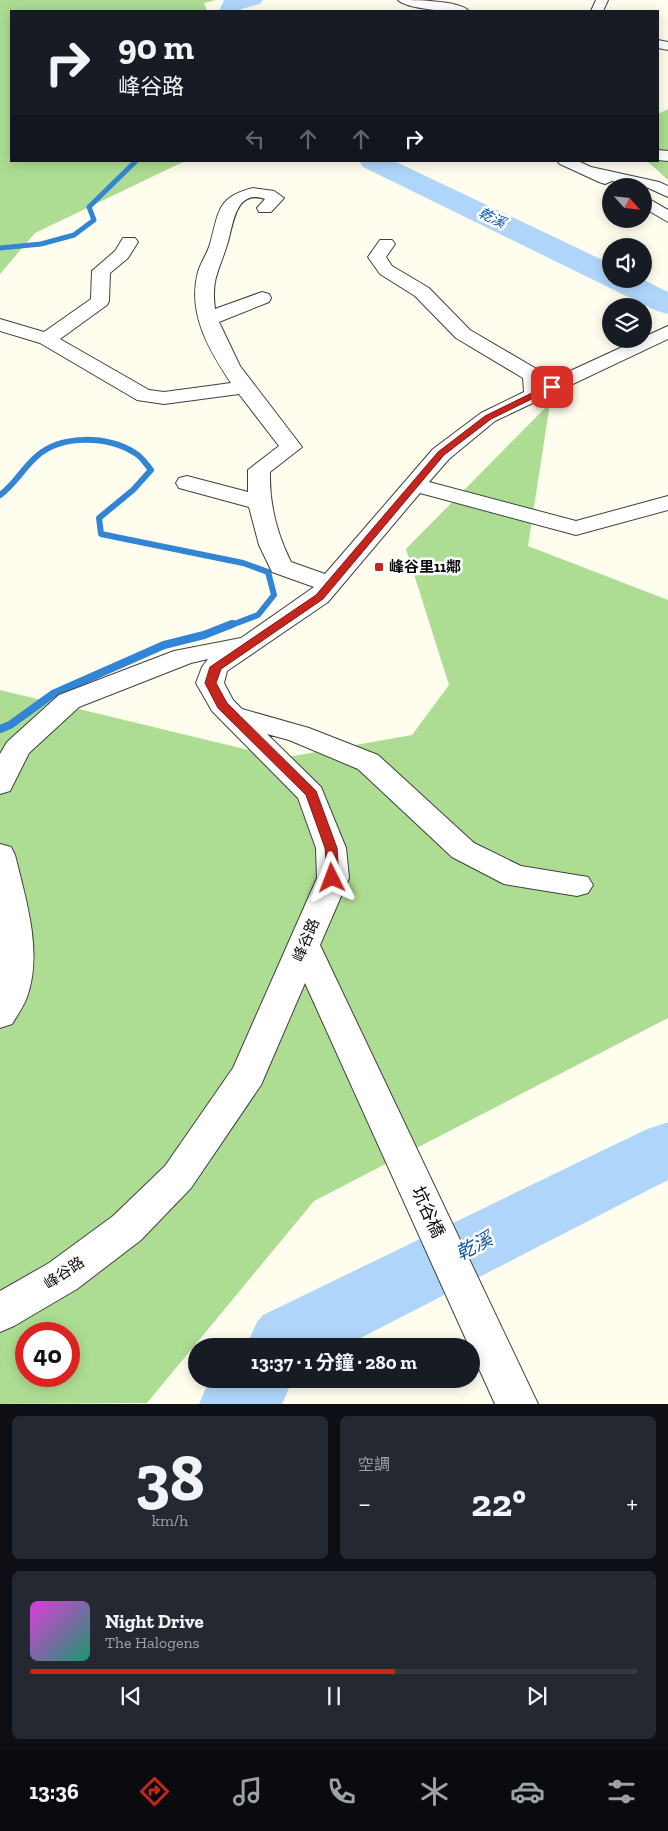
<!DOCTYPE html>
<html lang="zh-TW">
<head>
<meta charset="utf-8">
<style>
	body { margin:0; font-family:"Zilla Slab","Noto Sans TC",serif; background:#242831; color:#f1f3f6; height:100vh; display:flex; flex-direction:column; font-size:19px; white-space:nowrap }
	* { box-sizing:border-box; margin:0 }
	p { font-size:16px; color:#9ea1a6 }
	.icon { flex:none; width:28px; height:28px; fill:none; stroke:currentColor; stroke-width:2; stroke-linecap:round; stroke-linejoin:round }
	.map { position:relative; height:1404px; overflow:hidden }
	.details { display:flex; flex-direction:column; gap:12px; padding:12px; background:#0d0f14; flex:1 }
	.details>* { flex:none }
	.hud { position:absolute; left:10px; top:10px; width:649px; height:152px; border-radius:0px; box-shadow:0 2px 12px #0003; background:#171b24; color:#f1f3f6; overflow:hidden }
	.needle { width:32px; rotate:117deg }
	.buttons { position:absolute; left:602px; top:178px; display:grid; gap:10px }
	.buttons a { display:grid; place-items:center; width:50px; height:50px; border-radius:50%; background:#171b24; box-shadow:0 2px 12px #0003; font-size:25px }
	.speed { position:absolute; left:15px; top:1322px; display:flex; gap:10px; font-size:25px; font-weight:700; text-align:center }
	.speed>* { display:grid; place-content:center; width:65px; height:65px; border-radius:50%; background:#171b24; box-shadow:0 2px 12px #0003; line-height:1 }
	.speed .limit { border:8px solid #d22; background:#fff; color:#111 }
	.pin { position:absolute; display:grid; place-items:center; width:42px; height:42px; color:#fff; margin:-21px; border-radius:10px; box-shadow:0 2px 8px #0006 }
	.me { position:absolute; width:55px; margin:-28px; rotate:357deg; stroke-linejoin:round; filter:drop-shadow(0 0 4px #0008) }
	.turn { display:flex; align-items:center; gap:18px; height:105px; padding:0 25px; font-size:22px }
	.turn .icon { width:65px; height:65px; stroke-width:2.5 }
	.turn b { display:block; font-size:35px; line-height:42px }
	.lanes { display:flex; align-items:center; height:48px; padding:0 25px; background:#0003; justify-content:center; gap:25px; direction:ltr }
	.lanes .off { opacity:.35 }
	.big { font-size:38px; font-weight:700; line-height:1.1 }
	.details .card { flex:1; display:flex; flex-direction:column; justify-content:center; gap:8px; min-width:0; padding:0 18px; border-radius:8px; background:#242831 }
	.details .dial { align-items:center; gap:0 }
	.dial b { font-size:65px; line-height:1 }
	.song { display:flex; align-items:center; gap:15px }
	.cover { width:60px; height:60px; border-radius:8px; background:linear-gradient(135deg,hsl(300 70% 55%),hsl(160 70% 35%)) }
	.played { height:5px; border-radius:2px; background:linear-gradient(90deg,#c5251d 60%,#363941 60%) }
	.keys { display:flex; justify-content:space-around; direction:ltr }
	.heat { display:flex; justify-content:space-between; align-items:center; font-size:28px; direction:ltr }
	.details .tiles { flex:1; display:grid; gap:12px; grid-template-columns:1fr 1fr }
	.card:last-child { grid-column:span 2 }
	.trip { position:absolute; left:188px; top:1338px; width:292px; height:50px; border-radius:25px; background:#171b24; box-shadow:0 2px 12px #0003; font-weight:700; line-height:50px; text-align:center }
	.menu { display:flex; height:80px; justify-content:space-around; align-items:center; background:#090b0e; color:#9ea1a6 }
	.menu .icon { width:35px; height:35px }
	.menu .active { color:#c5251d }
	.menu b { font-size:22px; color:#f1f3f6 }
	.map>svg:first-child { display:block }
</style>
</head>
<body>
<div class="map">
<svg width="668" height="1404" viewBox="0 0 668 1404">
	<rect width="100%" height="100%" fill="#fffdee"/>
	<path fill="#addd93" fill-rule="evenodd" d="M 0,0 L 216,0 L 204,3 L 207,11 L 11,11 L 11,161 L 185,161 L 35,233 L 0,274 Z
		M 668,109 L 668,180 L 647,161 L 658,161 L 658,114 Z
		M 550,403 L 528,546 L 668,600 L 668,1018 L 314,1201 L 147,1403 L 0,1404 L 0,690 L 282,758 L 412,735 L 449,685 L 406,549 ZM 26,1334 L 69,1334 L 69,1376 L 26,1376 Z"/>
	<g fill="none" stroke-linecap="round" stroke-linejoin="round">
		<path stroke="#3284d5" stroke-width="5" d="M 0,248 L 41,244 L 74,235 L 94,220 L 89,207 L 136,161"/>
		<path stroke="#3284d5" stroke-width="6" d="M 0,495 C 15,484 23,468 37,456 C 62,434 108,436 135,453 C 142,457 146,464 151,470 L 133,490 L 99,518 L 101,534 L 243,563 L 268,572 L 274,595 L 258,615 L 229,626"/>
		<path stroke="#3284d5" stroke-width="8" d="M 0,729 L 10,725 L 53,694 L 164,645 L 204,635 L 232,624"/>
		<path fill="#afd6fa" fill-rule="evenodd" d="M 224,0 L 263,0 L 260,4 L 241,9 L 239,11 L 219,11 Z
			M 359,161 L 394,161 L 611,264 L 611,279 L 642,279 L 668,292 L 668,314 L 657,311 L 363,167 Z
			M 668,1122 L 668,1180 L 345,1346 L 246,1346 L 257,1322 L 263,1315 L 645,1130 Z
			M 210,1379 L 293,1379 L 282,1404 L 199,1404 Z"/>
		<g stroke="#404040" stroke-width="2">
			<path id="minor" d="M 398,0 C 413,0 459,0 469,11 C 455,12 408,10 398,0 Z
				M 596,0 L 608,0 L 603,11 L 591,11 Z
				M 658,40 L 668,42 L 668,50 L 658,48 Z
				M 658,150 L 668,151 L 668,161 L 658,160 Z
				M 557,161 L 578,161 L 591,167 L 659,182 L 668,186 L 668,197 L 644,186 L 612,181 L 605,184 L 599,182 L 560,164 Z
				M 253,188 L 274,191 L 284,198 L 271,212 L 259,212 L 257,208 L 265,199 C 234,188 233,228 227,245 C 219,271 211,279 215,309 L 262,292 L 269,294 L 271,298 L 269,302 L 219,322 L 240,366 L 302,447 L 270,472 C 269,503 277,534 291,562 L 325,574 L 433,449 L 481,413 L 524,392 L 523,378 L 456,338 L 415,296 L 380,274 L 368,257 L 380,240 L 392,240 L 395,244 L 386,257 L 392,266 L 429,288 L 470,330 L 540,371 L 544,383 L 668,326 L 668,339 L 495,421 L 449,459 L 429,482 L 576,521 L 668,496 L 668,510 L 576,535 L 420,493 L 328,602 L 227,671 L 224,683 L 233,700 L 242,709 L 309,728 L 378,755 L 474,843 L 521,866 L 588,877 L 593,885 L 588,893 L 577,896 L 504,884 L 452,857 L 358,769 L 289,740 L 267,734 L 321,787 L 346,848 L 349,878 L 320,945 L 538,1404 L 495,1404 L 471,1351 L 471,1346 L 469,1346 L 305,983 L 261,1085 L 191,1188 L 141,1240 L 77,1289 L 14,1326 L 0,1332 L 0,1291 L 49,1263 L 113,1216 L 165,1166 L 233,1068 L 317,878 L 316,848 L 298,798 L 212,711 L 196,683 L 202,667 L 208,659 L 191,663 L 79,707 L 29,753 L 10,791 L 0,794 L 0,754 L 7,742 L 59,695 L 174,651 L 241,638 L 314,587 L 272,572 L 259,545 L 249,507 L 179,488 L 176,483 L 179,478 L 187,476 L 248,492 L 248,470 L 279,446 L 239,394 L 164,404 L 137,400 L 40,343 L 0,331 L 0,319 L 44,332 L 91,299 L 92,271 L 115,251 L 123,238 L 135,238 L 138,242 L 128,258 L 110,273 L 109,301 L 107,305 L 60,339 L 149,390 L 164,392 L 231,383 C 209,350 187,313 198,272 C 201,262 207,254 210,244 C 219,213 216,197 253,188 Z
				M 644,196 L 668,210 L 668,222 L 644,208 Z
				M 0,844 L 11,847 L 15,855 C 26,900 43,952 27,997 C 24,1006 17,1016 12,1024 L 0,1028 Z"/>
		</g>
		<use href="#minor" fill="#fff" fill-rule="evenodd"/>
	</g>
	<path fill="#c5251d" stroke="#801813" d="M 548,385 L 556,387 L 491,419 L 444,455 L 323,599 L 221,669 L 216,683 L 227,703 L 316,791 L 337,848 L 339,878 L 332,883 L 328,882 L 325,848 L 306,795 L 218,708 L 205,683 L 210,667 L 316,595 L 438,452 L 485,416 Z"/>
	<rect fill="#c5251d" stroke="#fff" stroke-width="2" x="374" y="562" width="10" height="10" rx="2.5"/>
	<g text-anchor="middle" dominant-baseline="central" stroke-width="5" stroke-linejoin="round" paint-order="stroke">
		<g font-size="14" font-style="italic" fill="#0f56a6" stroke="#fff">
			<text transform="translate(492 218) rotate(26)">乾溪</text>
		</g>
		<g font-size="15" font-weight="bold" fill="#0d0d0d" stroke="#fff" text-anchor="start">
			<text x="389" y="567">峰谷里11鄰</text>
		</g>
		<g font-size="15" fill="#0d0d0d" stroke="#fff">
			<text transform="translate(306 940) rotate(-67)">峰谷路</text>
			<text transform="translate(64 1273) rotate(-34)">峰谷路</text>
		</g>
		<g font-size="18" fill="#0d0d0d" stroke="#fff">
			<text transform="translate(428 1212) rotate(65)">坑谷橋</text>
		</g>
		<g font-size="19" font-style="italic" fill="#0f56a6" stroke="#fff">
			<text transform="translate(474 1246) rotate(-27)">乾溪</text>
		</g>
	</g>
</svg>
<div class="buttons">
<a><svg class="needle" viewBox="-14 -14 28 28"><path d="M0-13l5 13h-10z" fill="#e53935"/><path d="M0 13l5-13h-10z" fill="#9ea1a6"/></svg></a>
<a><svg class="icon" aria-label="sound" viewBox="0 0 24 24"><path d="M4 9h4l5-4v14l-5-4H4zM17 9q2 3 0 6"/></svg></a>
<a><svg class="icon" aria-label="layers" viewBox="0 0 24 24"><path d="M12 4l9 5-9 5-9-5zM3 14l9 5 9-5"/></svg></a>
</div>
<div class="speed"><div class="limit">40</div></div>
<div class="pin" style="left:552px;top:387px;background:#d93025"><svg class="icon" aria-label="arrive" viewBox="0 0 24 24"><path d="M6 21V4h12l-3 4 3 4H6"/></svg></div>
<svg class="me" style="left:332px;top:878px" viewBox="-20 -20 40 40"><path d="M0-17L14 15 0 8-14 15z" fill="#c5251d" stroke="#fff" stroke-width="4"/></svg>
<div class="trip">13:37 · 1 分鐘 · 280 m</div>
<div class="hud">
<div class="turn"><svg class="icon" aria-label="right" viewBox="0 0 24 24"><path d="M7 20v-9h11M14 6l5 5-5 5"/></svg><div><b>90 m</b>峰谷路</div></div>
<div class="lanes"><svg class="icon off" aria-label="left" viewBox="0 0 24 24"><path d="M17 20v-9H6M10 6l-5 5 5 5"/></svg><svg class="icon off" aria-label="ahead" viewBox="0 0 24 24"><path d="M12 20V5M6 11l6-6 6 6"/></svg><svg class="icon off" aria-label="ahead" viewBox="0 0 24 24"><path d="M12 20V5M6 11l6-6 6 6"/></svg><svg class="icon" aria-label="right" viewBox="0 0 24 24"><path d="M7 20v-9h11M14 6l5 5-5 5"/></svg></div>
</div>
</div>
<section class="details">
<div class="tiles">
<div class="card dial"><b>38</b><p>km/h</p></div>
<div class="card"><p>空調</p>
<div class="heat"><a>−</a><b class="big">22°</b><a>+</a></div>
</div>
<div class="card">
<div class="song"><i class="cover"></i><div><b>Night Drive</b><p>The Halogens</p></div></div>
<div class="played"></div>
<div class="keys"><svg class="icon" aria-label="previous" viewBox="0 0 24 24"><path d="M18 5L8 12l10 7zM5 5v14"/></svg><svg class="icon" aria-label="pause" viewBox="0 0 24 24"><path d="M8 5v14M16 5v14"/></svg><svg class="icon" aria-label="next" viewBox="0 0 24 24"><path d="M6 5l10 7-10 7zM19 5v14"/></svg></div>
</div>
</div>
</section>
<nav class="menu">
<b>13:36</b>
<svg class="icon active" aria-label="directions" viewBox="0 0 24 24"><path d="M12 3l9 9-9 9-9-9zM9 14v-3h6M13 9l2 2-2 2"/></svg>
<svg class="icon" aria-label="music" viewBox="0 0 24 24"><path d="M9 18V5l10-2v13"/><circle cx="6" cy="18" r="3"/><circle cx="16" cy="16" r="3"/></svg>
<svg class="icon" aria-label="phone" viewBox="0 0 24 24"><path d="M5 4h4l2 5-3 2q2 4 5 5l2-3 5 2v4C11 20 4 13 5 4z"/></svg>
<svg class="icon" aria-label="climate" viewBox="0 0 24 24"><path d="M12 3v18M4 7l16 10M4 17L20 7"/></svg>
<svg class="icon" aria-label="car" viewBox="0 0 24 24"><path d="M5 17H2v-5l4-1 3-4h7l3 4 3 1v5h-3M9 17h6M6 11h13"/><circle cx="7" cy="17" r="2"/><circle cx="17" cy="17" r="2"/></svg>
<svg class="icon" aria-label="filters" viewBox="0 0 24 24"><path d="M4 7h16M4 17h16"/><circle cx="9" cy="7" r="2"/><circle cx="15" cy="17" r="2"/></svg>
</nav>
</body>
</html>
